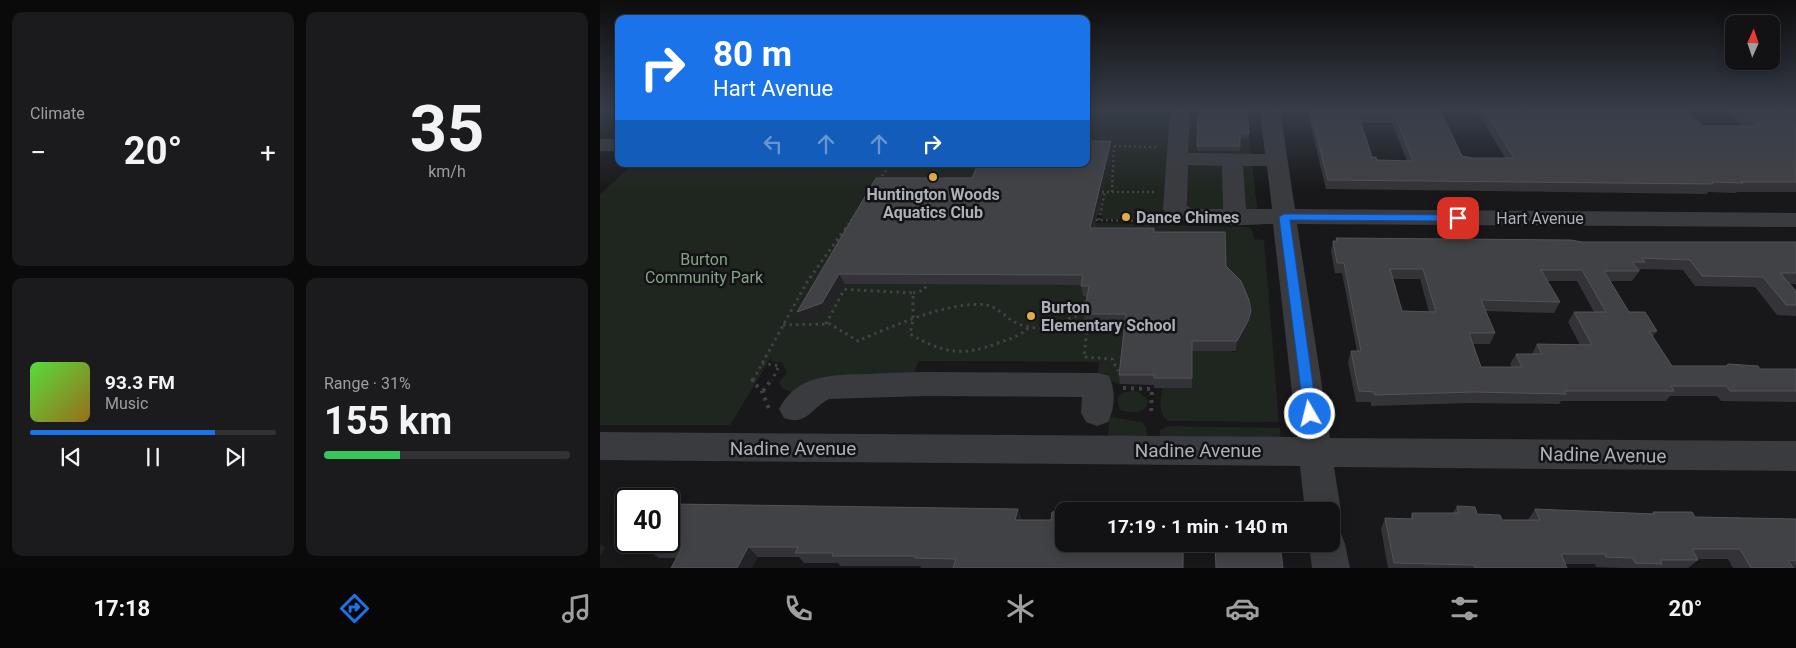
<!DOCTYPE html>
<html lang="en">
<head>
<meta charset="utf-8">
<style>
	body { margin:0; font-family:Roboto,sans-serif; background:#1b1b1d; color:#f1f3f6; height:100vh; display:flex; flex-direction:column; font-size:19px; white-space:nowrap }
	* { box-sizing:border-box; margin:0 }
	p { font-size:16px; color:#9c9ea0 }
	.icon { flex:none; width:28px; height:28px; fill:none; stroke:currentColor; stroke-width:2; stroke-linecap:round; stroke-linejoin:round }
	.map { position:relative; flex:1; overflow:hidden }
	.sheet { display:flex; flex-direction:column; gap:12px; padding:12px; background:#0a0a0b; width:600px }
	.sheet>* { flex:none }
	.banner { position:absolute; left:15px; top:15px; width:475px; height:152px; border-radius:10px; box-shadow:0 2px 12px #0003,0 0 0 1px #313234; background:#1a73e8; color:#fff; overflow:hidden }
	.needle { width:32px; rotate:3deg }
	.tools { position:absolute; left:1125px; top:15px; display:grid; gap:10px }
	.tools a { display:grid; place-items:center; width:55px; height:55px; border-radius:10px; background:#121214; box-shadow:0 2px 12px #0003,0 0 0 1px #313234; font-size:25px }
	.speed { position:absolute; left:15px; top:488px; display:flex; gap:10px; font-size:25px; font-weight:700; text-align:center }
	.speed>* { display:grid; place-content:center; width:65px; height:65px; border-radius:50%; background:#121214; box-shadow:0 2px 12px #0003,0 0 0 1px #313234; line-height:1 }
	.speed .limit { border:2px solid #111; border-radius:8px; background:#fff; color:#111 }
	.pin { position:absolute; display:grid; place-items:center; width:42px; height:42px; color:#fff; margin:-21px; border-radius:10px; box-shadow:0 2px 8px #0006 }
	.me { position:absolute; width:55px; margin:-28px; rotate:352deg; stroke-linejoin:round; filter:drop-shadow(0 0 4px #0008) }
	.turn { display:flex; align-items:center; gap:18px; height:105px; padding:0 15px; font-size:22px }
	.turn .icon { width:65px; height:65px; stroke-width:2.5 }
	.turn b { display:block; font-size:35px; line-height:42px }
	.lanes { display:flex; align-items:center; height:48px; padding:0 15px; background:#0003; justify-content:center; gap:25px; direction:ltr }
	.lanes .off { opacity:.35 }
	.big { font-size:38px; font-weight:700; line-height:1.1 }
	.sheet .widget { flex:1; display:flex; flex-direction:column; justify-content:center; gap:8px; min-width:0; padding:0 18px; border-radius:10px; background:#1b1b1d }
	.sheet .dial { align-items:center; gap:0 }
	.dial b { font-size:65px; line-height:1 }
	.song { display:flex; align-items:center; gap:15px }
	.cover { width:60px; height:60px; border-radius:8px; background:linear-gradient(135deg,hsl(110 70% 55%),hsl(40 70% 35%)) }
	.played { height:5px; border-radius:2px; background:linear-gradient(90deg,#1a73e8 75%,#313234 75%) }
	.keys { display:flex; justify-content:space-around; direction:ltr }
	.heat { display:flex; justify-content:space-between; align-items:center; font-size:28px; direction:ltr }
	.charge { height:8px; border-radius:4px; background:linear-gradient(90deg,#34c759 31%,#313234 0) }
	.sheet .tiles { flex:1; display:grid; gap:12px; grid-template-columns:repeat(2,1fr) }
	.trip { position:absolute; left:455px; top:502px; width:285px; height:50px; border-radius:10px; background:#121214; box-shadow:0 2px 12px #0003,0 0 0 1px #313234; font-weight:700; line-height:50px; text-align:center }
	.tab-bar { display:flex; height:80px; justify-content:space-around; align-items:center; background:#070708; color:#9c9ea0 }
	.tab-bar .icon { width:35px; height:35px }
	.tab-bar .on { color:#1a73e8 }
	.tab-bar b { font-size:22px; color:#f1f3f6 }
	main { display:flex; flex:1; min-height:0 }
	.map>svg:first-child { display:block }
</style>
</head>
<body>
<main>
<section class="sheet">
<div class="tiles">
<div class="widget"><p>Climate</p>
<div class="heat"><a>−</a><b class="big">20°</b><a>+</a></div>
</div>
<div class="widget dial"><b>35</b><p>km/h</p></div>
<div class="widget">
<div class="song"><i class="cover"></i><div><b>93.3 FM</b><p>Music</p></div></div>
<div class="played"></div>
<div class="keys"><svg class="icon" aria-label="previous" viewBox="0 0 24 24"><path d="M18 5L8 12l10 7zM5 5v14"/></svg><svg class="icon" aria-label="pause" viewBox="0 0 24 24"><path d="M8 5v14M16 5v14"/></svg><svg class="icon" aria-label="next" viewBox="0 0 24 24"><path d="M6 5l10 7-10 7zM19 5v14"/></svg></div>
</div>
<div class="widget"><p>Range · 31%</p><b class="big">155 km</b><div class="charge"></div></div>
</div>
</section>
<div class="map">
<svg width="1196" height="568" viewBox="0 0 1196 568">
	<rect width="100%" height="100%" fill="#18181a"/>
	<path fill="#1f251f" d="M 486,110 L 646,110 L 658,216 L 546,215 L 546,219 L 502,219 L 502,215 L 259,213 L 225,284 L 485,285 L 483,296 L 490,296 L 527,324 L 520,384 L 512,381 L 497,381 L 499,362 L 319,361 L 311,380 L 193,396 L 191,392 L 182,388 L 179,382 L 187,373 L 182,362 L 175,363 L 171,360 L 172,356 L 130,425 L 0,425 L 0,194 L 33,164 L 486,164 Z
		M 437,222 C 507,222 577,226 648,227 L 652,230 L 654,239 L 664,240 L 679,422 L 568,421 C 557,412 561,401 562,388 L 592,388 L 592,351 L 618,343 L 635,353 L 647,331 Z
		M 532,391 L 539,392 L 548,400 C 547,415 531,413 520,410 L 517,398 L 522,393 Z
		M 512,417 L 542,422 L 546,427 L 547,435 L 545,437 L 508,437 L 509,418 Z
		M 569,426 L 680,428 L 680,438 L 560,437 L 560,430 Z"/>
	<g fill="none" stroke-linecap="round" stroke-linejoin="round">
		<path stroke="#404246" stroke-width="2.5" stroke-dasharray="2 3" stroke-linecap="butt" d="M 509,146 L 556,147
			M 279,180 L 288,168
			M 502,192 L 554,192
			M 512,192 L 514,146
			M 491,220 L 548,221 L 549,230
			M 499,220 L 505,192
			M 245,229 L 254,216
			M 244,230 L 249,230"/>
		<path stroke="#404246" stroke-width="3" stroke-dasharray="2.5 4" stroke-linecap="butt" d="M 238,289 L 313,293 L 313,319 L 310,334 C 344,353 361,357 398,343 C 409,339 421,336 429,327
			M 313,293 L 324,290 L 327,284
			M 226,324 L 244,290
			M 183,325 L 230,324 L 258,341 C 290,327 351,300 386,305 C 399,307 407,320 419,324 C 440,332 465,328 487,328 L 484,357 L 512,359 L 518,371
			M 450,326 L 482,314 L 487,296
			M 162,363 L 179,366 L 172,380
			M 153,380 L 207,282 L 244,230 L 249,230"/>
		<path stroke="#404246" stroke-width="4" stroke-dasharray="3 5" stroke-linecap="butt" d="M 153,379 L 152,382 L 161,389 L 169,409
			M 523,388 L 552,389 L 551,415
			M 163,391 L 172,379"/>
		<path fill="#3a3b3f" fill-rule="evenodd" d="M 570,110 L 590,110 L 588,153 L 665,154 L 660,110 L 680,110 L 695,209 L 1196,213 L 1196,227 L 697,224 L 730,438 L 1196,441 L 1196,471 L 734,467 L 741,511 L 736,523 L 731,524 L 731,511 L 705,511 L 700,466 L 0,460 L 0,432 L 697,437 L 673,224 C 647,224 579,232 563,209 ZM 588,165 L 622,166 L 623,209 L 593,209 L 587,206 ZM 643,166 L 667,166 L 672,209 L 646,209 Z
			M 0,139 L 19,139 L 19,151 L 0,151 Z
			M 325,372 L 498,373 L 509,376 C 516,390 515,409 508,422 L 497,426 L 486,422 L 481,413 L 482,397 L 325,396 L 229,399 C 210,409 207,426 184,418 L 179,409 C 197,374 232,375 267,374 C 286,373 306,372 325,372 Z
			M 731,528 L 740,531 L 745,544 L 750,568 L 712,568 L 709,544 L 731,544 Z"/>
	</g>
	<path fill="#343438" fill-rule="evenodd" d="M 707,110 L 840,110 L 862,156 L 873,158 L 905,158 L 878,112 L 878,110 L 1088,110 L 1103,126 L 1142,126 L 1125,110 L 1196,110 L 1196,192 L 1137,192 L 1136,193 L 1108,192 L 1107,194 L 726,189 ZM 761,123 L 792,123 L 807,161 L 777,160 L 772,157 Z
		M 598,111 L 649,133 L 649,138 L 640,139 L 640,151 L 597,151 Z
		M 512,150 L 494,228 L 554,232 L 626,266 L 651,311 L 650,321 L 647,331 L 636,351 L 592,351 L 592,388 L 554,388 L 554,385 L 520,384 L 519,375 L 524,324 L 485,324 L 484,314 L 487,296 L 483,296 L 481,285 L 245,284 L 228,313 L 203,322 L 197,312 L 276,178 L 372,178 Z
		M 736,238 L 982,242 L 1196,242 L 1196,284 L 1189,284 L 1196,305 L 1196,316 L 1177,315 L 1155,287 L 1095,286 L 1083,270 L 1041,269 L 1032,281 L 1010,281 L 1029,312 L 1057,331 L 1053,336 L 1072,366 L 1160,369 L 1196,369 L 1196,402 L 1121,401 L 1117,396 L 1070,396 L 1066,401 L 961,401 L 959,404 L 868,403 L 771,406 L 771,402 L 756,402 L 748,362 L 751,351 L 757,351 L 742,273 L 735,273 L 731,251 L 733,241 L 736,241 ZM 793,279 L 820,279 L 829,312 L 802,311 ZM 947,281 L 977,281 L 994,312 L 974,312 L 968,322 L 980,345 L 937,344 L 932,354 L 916,354 L 910,364 L 912,367 L 881,367 L 873,344 L 890,344 L 895,333 L 885,311 L 954,313 L 960,302 Z
		M 857,506 L 877,514 L 902,520 L 928,520 L 935,509 L 1051,514 L 1053,512 L 1095,517 L 1196,519 L 1196,568 L 1133,568 L 1128,559 L 1098,559 L 1098,560 L 1088,568 L 1023,568 L 996,567 L 995,564 L 965,564 L 967,568 L 788,568 L 781,529 L 785,518 L 810,519 L 812,513 L 853,513 Z
		M 422,519 L 464,544 L 584,544 L 583,568 L 321,568 L 320,566 L 241,566 L 238,563 L 204,563 L 199,557 L 158,557 L 59,558 L 47,549 Z"/>
	<path fill="#232326" d="M 511,141 L 512,150 L 491,237 L 490,228 Z
		M 239,274 L 245,284 L 228,313 L 203,322 L 197,312 Z
		M 651,311 L 650,321 L 647,331 L 636,351 L 637,341 Z
		M 418,509 L 422,519 L 420,530 L 415,520 Z
		M 0,544 L 5,548 L 0,556 Z
		M 148,547 L 158,557 L 152,568 L 137,568 Z"/>
	<path fill="#414246" stroke="#525358" fill-rule="evenodd" d="M 609,110 L 647,110 L 649,133 L 640,133 L 640,146 L 597,146 L 598,111 L 609,111 Z
		M 710,110 L 840,110 L 862,156 L 873,158 L 914,158 L 885,110 L 1088,110 L 1103,126 L 1159,126 L 1141,110 L 1196,110 L 1196,182 L 1141,182 L 1143,183 L 1112,182 L 1113,184 L 728,180 ZM 758,114 L 794,114 L 813,161 L 777,160 L 776,157 L 772,157 Z
		M 486,141 L 511,141 L 490,228 L 554,228 L 554,232 L 625,232 L 626,266 L 641,281 L 649,300 L 651,311 L 648,321 L 637,341 L 592,341 L 592,378 L 554,378 L 554,375 L 519,375 L 526,314 L 484,314 L 489,286 L 481,286 L 483,275 L 239,274 L 222,303 L 197,312 L 276,178 L 372,178 L 378,164 L 486,164 Z
		M 736,238 L 971,240 L 982,242 L 1196,242 L 1196,273 L 1180,273 L 1196,291 L 1196,305 L 1186,305 L 1163,277 L 1102,276 L 1090,260 L 1042,258 L 1045,262 L 1032,262 L 1039,271 L 1004,271 L 1029,312 L 1045,312 L 1057,331 L 1049,331 L 1072,366 L 1127,366 L 1128,364 L 1158,366 L 1160,369 L 1196,369 L 1196,391 L 1130,391 L 1126,386 L 1071,386 L 1074,391 L 964,391 L 966,394 L 873,392 L 775,395 L 774,392 L 759,391 L 751,351 L 761,351 L 744,263 L 737,263 L 733,241 L 737,241 ZM 790,269 L 823,269 L 836,312 L 802,311 ZM 941,270 L 982,270 L 1006,312 L 974,312 L 992,345 L 937,344 L 942,354 L 916,354 L 922,367 L 881,367 L 869,333 L 895,333 L 881,300 L 960,302 Z
		M 73,504 L 418,509 L 415,520 L 451,520 L 452,512 L 464,511 L 464,544 L 583,544 L 583,568 L 353,568 L 356,559 L 315,558 L 315,556 L 232,556 L 233,553 L 195,553 L 198,547 L 148,547 L 137,568 L 71,568 L 82,548 L 47,549 L 51,541 L 69,541 L 69,512 Z
		M 857,506 L 875,507 L 877,514 L 900,515 L 902,520 L 940,520 L 935,509 L 1055,514 L 1053,512 L 1092,512 L 1095,517 L 1196,519 L 1196,561 L 1188,560 L 1193,568 L 1151,568 L 1140,549 L 1092,549 L 1098,560 L 1060,560 L 1062,564 L 1035,563 L 1033,558 L 1006,557 L 1005,554 L 961,554 L 967,568 L 875,568 L 874,565 L 794,563 L 785,518 L 813,519 L 812,513 L 859,513 Z
		M 615,544 L 680,544 L 683,568 L 616,568 Z"/>
	<linearGradient id="sky" x2="0" y2="1"><stop stop-color="#0d0d0e"/><stop offset="0.58" stop-color="#373d49"/><stop offset="1" stop-color="#373d49" stop-opacity="0"/></linearGradient>
	<rect width="1196" height="190" fill="url(#sky)"/>
	<path fill="#1a73e8" stroke="#114b97" d="M 684,214 L 858,215 L 863,218 L 858,221 L 690,220 L 717,414 L 715,418 L 706,418 L 704,414 L 679,217 Z"/>
	<g fill="#e3ac47" stroke="#131315" stroke-width="2">
		<circle cx="333" cy="177" r="5"/>
		<circle cx="526" cy="217" r="5"/>
		<circle cx="431" cy="316" r="5"/>
	</g>
	<g text-anchor="middle" dominant-baseline="central" stroke-width="5" stroke-linejoin="round" paint-order="stroke">
		<g font-size="16" font-weight="bold" fill="#acb0b9" stroke="#131315" text-anchor="start">
			<text x="333" y="194" text-anchor="middle">Huntington Woods<tspan x="333" dy="18">Aquatics Club</tspan></text>
			<text x="536" y="217">Dance Chimes</text>
			<text x="441" y="307">Burton<tspan x="441" dy="18">Elementary School</tspan></text>
		</g>
		<g font-size="16" fill="#acb0b9" stroke="#131315">
			<text x="940" y="218">Hart Avenue</text>
		</g>
		<g font-size="16" fill="#85a286" stroke="#131315">
			<text x="104" y="259">Burton<tspan x="104" dy="18">Community Park</tspan></text>
		</g>
		<g font-size="19" fill="#acb0b9" stroke="#131315">
			<text x="193" y="448">Nadine Avenue</text>
			<text x="598" y="450">Nadine Avenue</text>
			<text transform="translate(1003 455) rotate(1)">Nadine Avenue</text>
		</g>
	</g>
</svg>
<div class="tools">
<a><svg class="needle" viewBox="-14 -14 28 28"><path d="M0-13l5 13h-10z" fill="#e53935"/><path d="M0 13l5-13h-10z" fill="#9c9ea0"/></svg></a>
</div>
<div class="speed"><div class="limit">40</div></div>
<div class="pin" style="left:858px;top:218px;background:#d93025"><svg class="icon" aria-label="arrive" viewBox="0 0 24 24"><path d="M6 21V4h12l-3 4 3 4H6"/></svg></div>
<svg class="me" style="left:710px;top:414px" viewBox="-20 -20 40 40"><circle r="17" fill="#1a73e8" stroke="#fff" stroke-width="3"/><path d="M0-11L8 9 0 5-8 9z" fill="#fff"/></svg>
<div class="trip">17:19 · 1 min · 140 m</div>
<div class="banner">
<div class="turn"><svg class="icon" aria-label="right" viewBox="0 0 24 24"><path d="M7 20v-9h11M14 6l5 5-5 5"/></svg><div><b>80 m</b>Hart Avenue</div></div>
<div class="lanes"><svg class="icon off" aria-label="left" viewBox="0 0 24 24"><path d="M17 20v-9H6M10 6l-5 5 5 5"/></svg><svg class="icon off" aria-label="ahead" viewBox="0 0 24 24"><path d="M12 20V5M6 11l6-6 6 6"/></svg><svg class="icon off" aria-label="ahead" viewBox="0 0 24 24"><path d="M12 20V5M6 11l6-6 6 6"/></svg><svg class="icon" aria-label="right" viewBox="0 0 24 24"><path d="M7 20v-9h11M14 6l5 5-5 5"/></svg></div>
</div>
</div>
</main>
<nav class="tab-bar">
<b>17:18</b>
<svg class="icon on" aria-label="directions" viewBox="0 0 24 24"><path d="M12 3l9 9-9 9-9-9zM9 14v-3h6M13 9l2 2-2 2"/></svg>
<svg class="icon" aria-label="music" viewBox="0 0 24 24"><path d="M9 18V5l10-2v13"/><circle cx="6" cy="18" r="3"/><circle cx="16" cy="16" r="3"/></svg>
<svg class="icon" aria-label="phone" viewBox="0 0 24 24"><path d="M5 4h4l2 5-3 2q2 4 5 5l2-3 5 2v4C11 20 4 13 5 4z"/></svg>
<svg class="icon" aria-label="climate" viewBox="0 0 24 24"><path d="M12 3v18M4 7l16 10M4 17L20 7"/></svg>
<svg class="icon" aria-label="car" viewBox="0 0 24 24"><path d="M5 17H2v-5l4-1 3-4h7l3 4 3 1v5h-3M9 17h6M6 11h13"/><circle cx="7" cy="17" r="2"/><circle cx="17" cy="17" r="2"/></svg>
<svg class="icon" aria-label="filters" viewBox="0 0 24 24"><path d="M4 7h16M4 17h16"/><circle cx="9" cy="7" r="2"/><circle cx="15" cy="17" r="2"/></svg>
<b>20°</b>
</nav>
</body>
</html>
